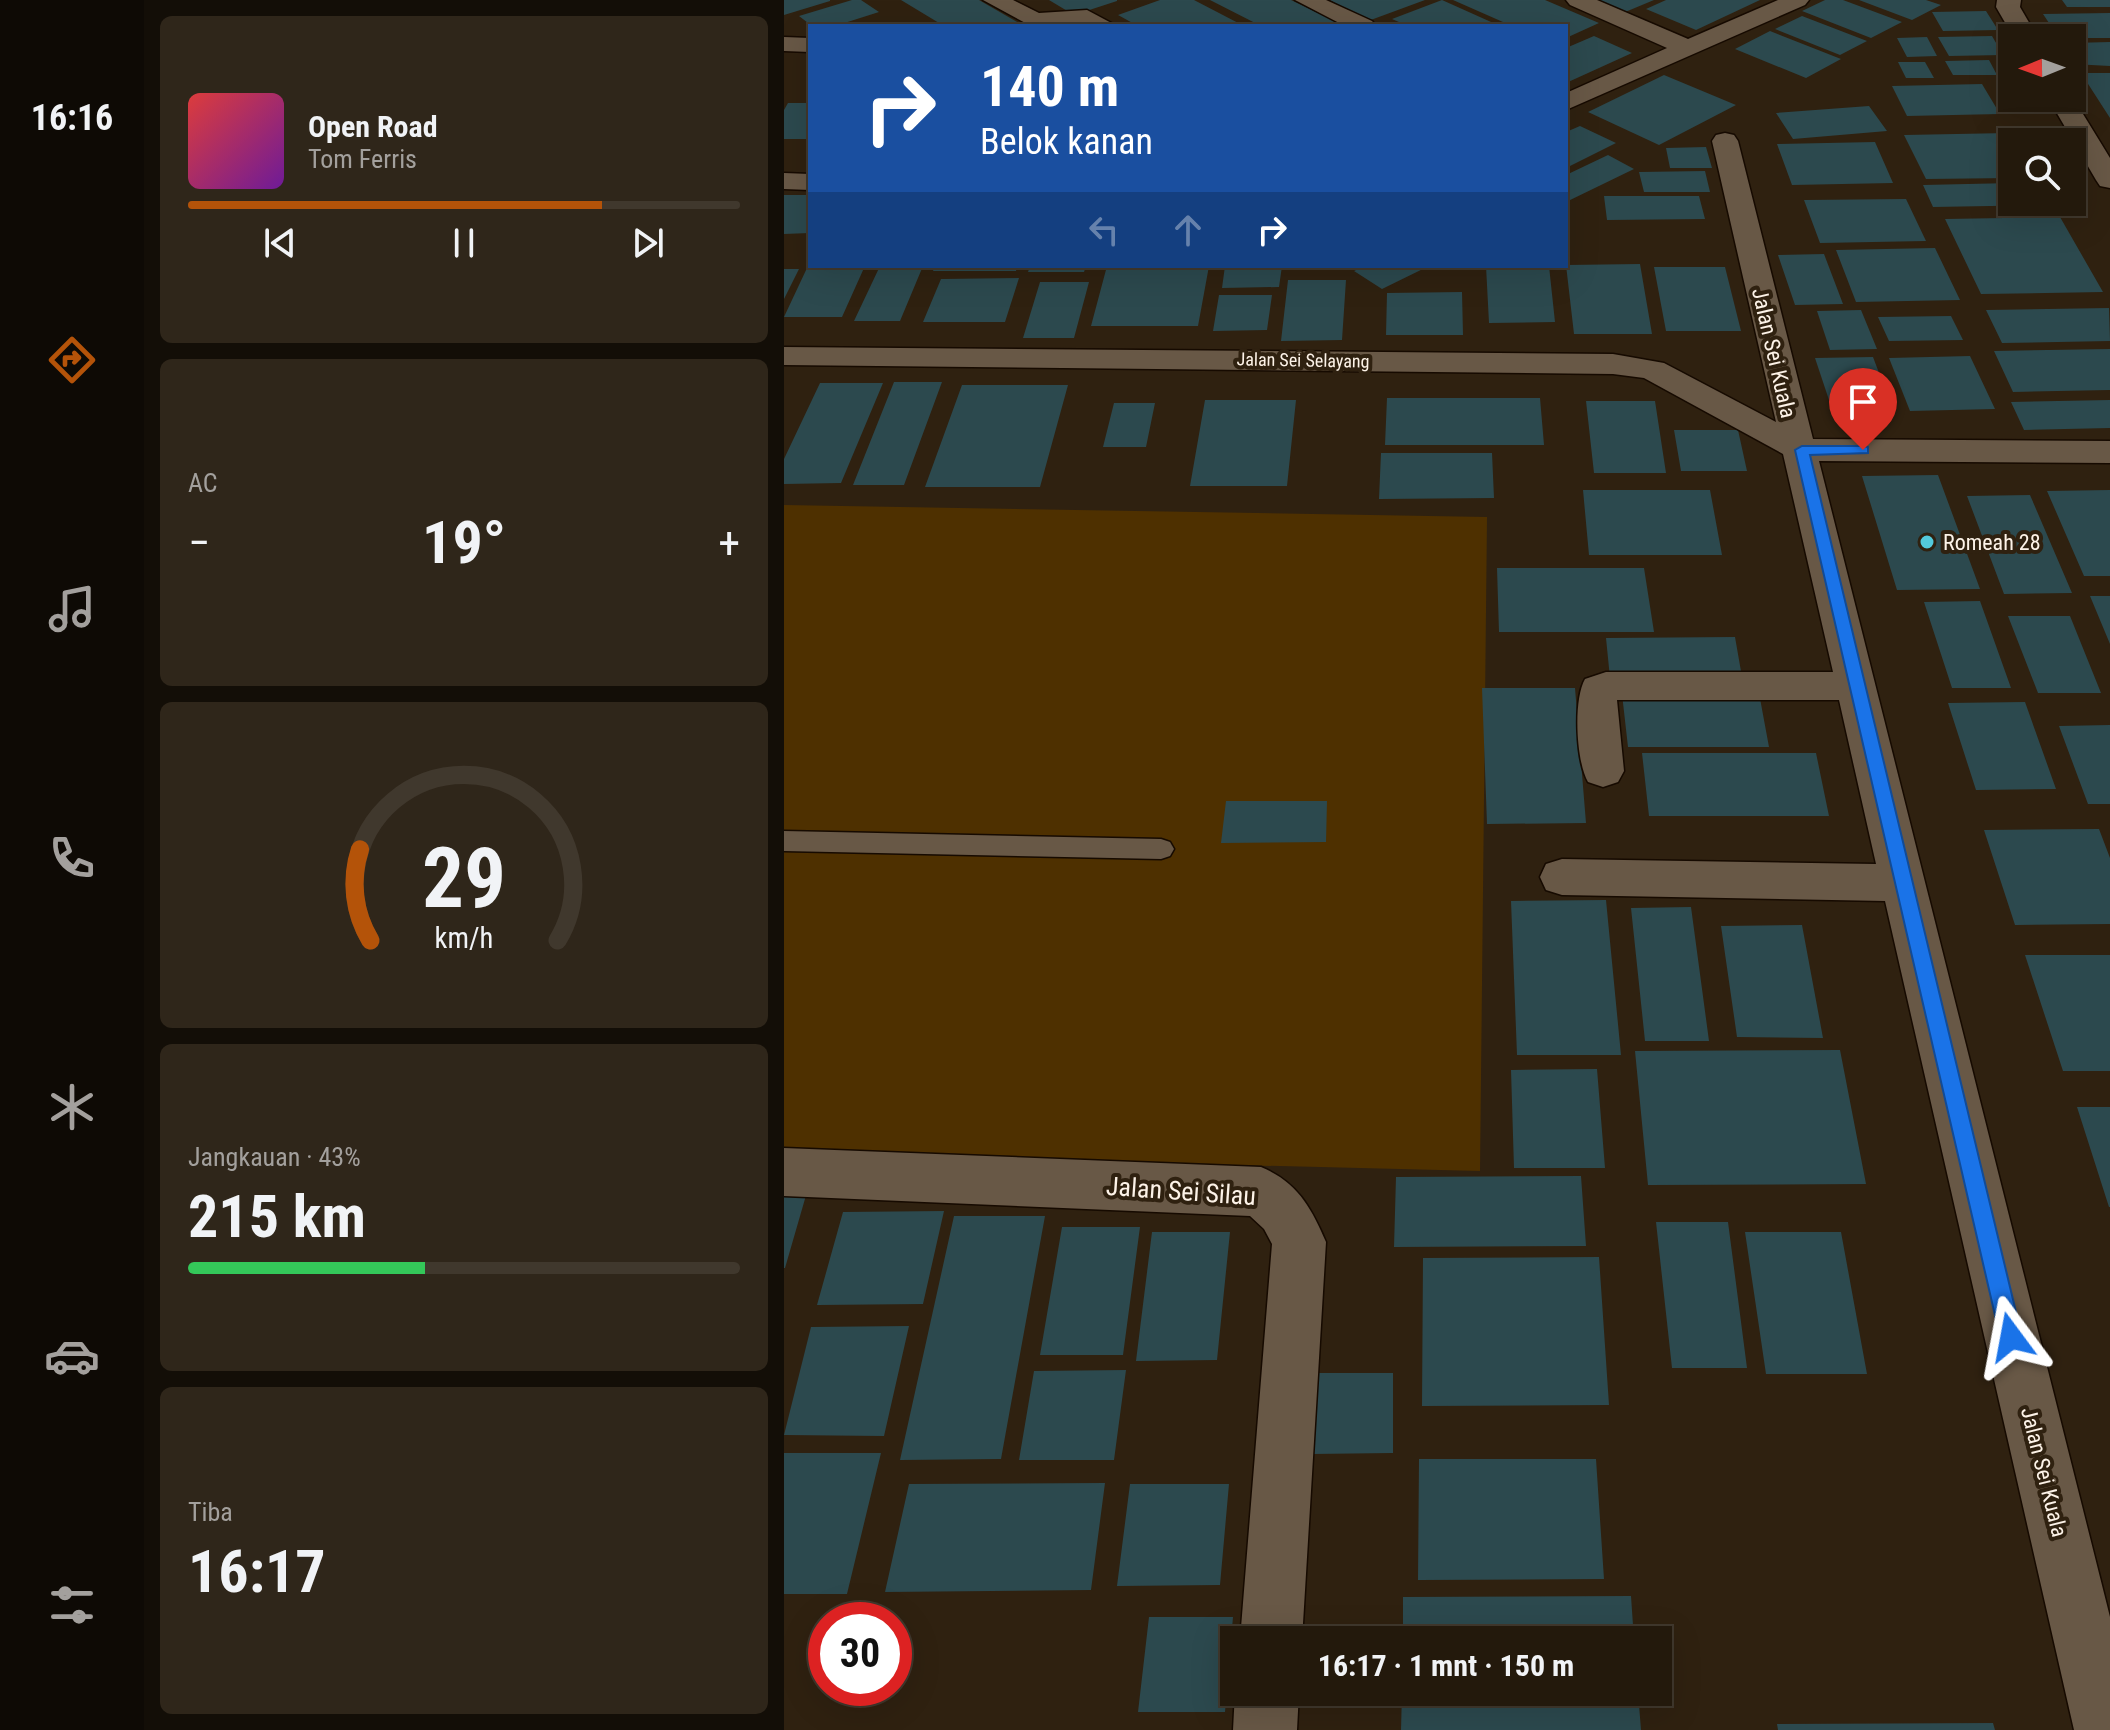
<!DOCTYPE html>
<html lang="id">
<head>
<meta charset="utf-8">
<style>
	body { margin:0; font-family:"Roboto Condensed",sans-serif; background:#2f261a; color:#f1f3f6; height:100vh; display:flex; flex-direction:column; font-size:30px; white-space:nowrap }
	* { box-sizing:border-box; margin:0 }
	p { font-size:26px; color:#a3a09d }
	.icon { flex:none; width:44px; height:44px; fill:none; stroke:currentColor; stroke-width:2; stroke-linecap:round; stroke-linejoin:round }
	.map { position:relative; flex:1; overflow:hidden }
	.drawer { display:flex; flex-direction:column; gap:16px; padding:16px; background:#130e07; width:640px }
	.drawer>* { flex:none }
	.guide { position:absolute; left:24px; top:24px; width:760px; height:244px; border-radius:0px; box-shadow:0 8px 32px #0002,0 0 0 2px #40382d; background:#1a4fa0; color:#fff; overflow:hidden }
	.needle { width:52px; rotate:269deg }
	.controls { position:absolute; left:1214px; top:24px; display:grid; gap:16px }
	.controls a { display:grid; place-items:center; width:88px; height:88px; border-radius:0px; background:#23190c; box-shadow:0 8px 32px #0002,0 0 0 2px #40382d; font-size:40px }
	.speed { position:absolute; left:24px; top:1602px; display:flex; gap:16px; font-size:40px; font-weight:700; text-align:center }
	.speed>* { display:grid; place-content:center; width:104px; height:104px; border-radius:50%; background:#23190c; box-shadow:0 8px 32px #0002,0 0 0 2px #40382d; line-height:1 }
	.speed .limit { border:12px solid #d22; background:#fff; color:#111 }
	.pin { position:absolute; display:grid; place-items:center; width:68px; height:68px; color:#fff; margin:-82px -34px; border-radius:50% 50% 50% 0; rotate:-45deg; box-shadow:0 0 8px #0007 }
	.pin .icon { rotate:45deg }
	.me { position:absolute; width:88px; margin:-44px; rotate:347deg; stroke-linejoin:round; filter:drop-shadow(0 0 6px #0008) }
	.turn { display:flex; align-items:center; gap:28px; height:168px; padding:0 40px; font-size:36px }
	.turn .icon { width:104px; height:104px; stroke-width:2.5 }
	.turn b { display:block; font-size:56px; line-height:68px }
	.lanes { display:flex; align-items:center; height:76px; padding:0 40px; background:#0003; justify-content:center; gap:40px; direction:ltr }
	.lanes .off { opacity:.35 }
	.big { font-size:60px; font-weight:700; line-height:1.1 }
	.drawer .tile { flex:1; display:flex; flex-direction:column; justify-content:center; gap:12px; min-width:0; padding:0 28px; border-radius:12px; background:#2f261a }
	.drawer .dial { align-items:center; gap:0 }
	.dial svg { height:208px; overflow:visible; fill:none; stroke:#40382d; stroke-width:7; stroke-linecap:round; text-anchor:middle }
	.dial text { fill:#f1f3f6; stroke:none }
	.song { display:flex; align-items:center; gap:24px }
	.cover { width:96px; height:96px; border-radius:12px; background:linear-gradient(135deg,hsl(0 70% 55%),hsl(280 70% 35%)) }
	.played { height:8px; border-radius:4px; background:linear-gradient(90deg,#b45309 75%,#40382d 75%) }
	.keys { display:flex; justify-content:space-around; direction:ltr }
	.heat { display:flex; justify-content:space-between; align-items:center; font-size:44px; direction:ltr }
	.charge { height:12px; border-radius:6px; background:linear-gradient(90deg,#34c759 43%,#40382d 0) }
	.trip { position:absolute; left:436px; top:1626px; width:452px; height:80px; border-radius:0px; background:#23190c; box-shadow:0 8px 32px #0002,0 0 0 2px #40382d; font-weight:700; line-height:80px; text-align:center }
	main { display:flex; flex:1; min-height:0 }
	.tabs { display:flex; flex-direction:column; width:144px; justify-content:space-around; align-items:center; background:#0e0a05; color:#a3a09d }
	.tabs .icon { width:56px; height:56px }
	.tabs .active { color:#b45309 }
	.tabs b { font-size:36px; color:#f1f3f6 }
	.map>svg:first-child { display:block }
</style>
</head>
<body>
<main>
<nav class="tabs">
<b>16:16</b>
<svg class="icon active" aria-label="directions" viewBox="0 0 24 24"><path d="M12 3l9 9-9 9-9-9zM9 14v-3h6M13 9l2 2-2 2"/></svg>
<svg class="icon" aria-label="music" viewBox="0 0 24 24"><path d="M9 18V5l10-2v13"/><circle cx="6" cy="18" r="3"/><circle cx="16" cy="16" r="3"/></svg>
<svg class="icon" aria-label="phone" viewBox="0 0 24 24"><path d="M5 4h4l2 5-3 2q2 4 5 5l2-3 5 2v4C11 20 4 13 5 4z"/></svg>
<svg class="icon" aria-label="climate" viewBox="0 0 24 24"><path d="M12 3v18M4 7l16 10M4 17L20 7"/></svg>
<svg class="icon" aria-label="car" viewBox="0 0 24 24"><path d="M5 17H2v-5l4-1 3-4h7l3 4 3 1v5h-3M9 17h6M6 11h13"/><circle cx="7" cy="17" r="2"/><circle cx="17" cy="17" r="2"/></svg>
<svg class="icon" aria-label="filters" viewBox="0 0 24 24"><path d="M4 7h16M4 17h16"/><circle cx="9" cy="7" r="2"/><circle cx="15" cy="17" r="2"/></svg>
</nav>
<section class="drawer">
<div class="tile">
<div class="song"><i class="cover"></i><div><b>Open Road</b><p>Tom Ferris</p></div></div>
<div class="played"></div>
<div class="keys"><svg class="icon" aria-label="previous" viewBox="0 0 24 24"><path d="M18 5L8 12l10 7zM5 5v14"/></svg><svg class="icon" aria-label="pause" viewBox="0 0 24 24"><path d="M8 5v14M16 5v14"/></svg><svg class="icon" aria-label="next" viewBox="0 0 24 24"><path d="M6 5l10 7-10 7zM19 5v14"/></svg></div>
</div>
<div class="tile"><p>AC</p>
<div class="heat"><a>−</a><b class="big">19°</b><a>+</a></div>
</div>
<div class="tile dial"><svg viewBox="0 0 100 80">
<path d="M14 69A42 42 0 1 1 86 69"/>
<path d="M14 69A42 42 0 0 1 10 34" stroke="#b45309"/>
<text x="50" y="56" font-size="32" font-weight="700">29</text>
<text x="50" y="72" font-size="11">km/h</text>
</svg></div>
<div class="tile"><p>Jangkauan · 43%</p><b class="big">215 km</b><div class="charge"></div></div>
<div class="tile"><p>Tiba</p><b class="big">16:17</b></div>
</section>
<div class="map">
<svg width="1326" height="1730" viewBox="0 0 1326 1730">
	<rect width="100%" height="100%" fill="#2f2110"/>
	<path fill="#4e3000" d="M 0,505 L 703,517 L 696,1171 L 0,1154 Z"/>
	<path fill="#2c494e" d="M 0,0 L 46,0 L 46,1 L 0,15 Z
		M 68,0 L 77,0 L 95,12 L 51,26 L 28,26 L 15,16 Z
		M 117,0 L 195,0 L 240,26 L 160,26 Z
		M 265,0 L 333,0 L 333,1 L 290,15 Z
		M 376,0 L 410,0 L 460,26 L 354,26 L 334,15 Z
		M 426,0 L 507,0 L 561,26 L 477,26 Z
		M 546,0 L 641,0 L 584,21 Z
		M 658,0 L 716,26 L 624,26 L 608,19 Z
		M 669,0 L 761,0 L 815,23 L 782,38 L 782,26 L 728,26 Z
		M 801,0 L 870,0 L 834,15 Z
		M 882,0 L 976,0 L 912,30 L 862,9 Z
		M 1041,0 L 1059,0 L 1118,22 L 1087,38 L 1018,11 Z
		M 1075,0 L 1142,0 L 1157,5 L 1128,20 Z
		M 1278,0 L 1326,0 L 1326,7 L 1283,7 Z
		M 1202,11 L 1214,30 L 1159,31 L 1148,12 Z
		M 1326,13 L 1326,38 L 1275,38 L 1259,14 Z
		M 1018,16 L 1083,41 L 1056,55 L 991,29 Z
		M 986,31 L 1057,59 L 1022,78 L 951,49 Z
		M 810,36 L 848,53 L 782,83 L 782,48 Z
		M 1208,36 L 1219,55 L 1165,56 L 1154,37 Z
		M 1143,37 L 1153,56 L 1123,57 L 1113,38 Z
		M 1326,42 L 1326,66 L 1288,64 L 1288,43 Z
		M 1205,60 L 1213,75 L 1169,75 L 1161,61 Z
		M 1114,62 L 1141,62 L 1150,78 L 1122,78 Z
		M 1297,73 L 1326,73 L 1326,118 Z
		M 880,75 L 952,105 L 875,145 L 804,112 Z
		M 1198,84 L 1216,114 L 1123,116 L 1108,86 Z
		M 4,103 L 26,103 L 24,139 L 0,139 L 0,110 Z
		M 1085,106 L 1103,131 L 1009,139 L 992,113 Z
		M 796,126 L 832,143 L 782,168 L 782,132 Z
		M 1224,133 L 1228,141 L 1228,178 L 1142,179 L 1120,135 Z
		M 1091,142 L 1109,183 L 1008,185 L 993,144 Z
		M 922,147 L 928,168 L 886,168 L 882,148 Z
		M 824,155 L 850,169 L 782,202 L 782,175 Z
		M 921,171 L 926,192 L 860,192 L 855,172 Z
		M 1228,183 L 1228,202 L 1268,202 L 1270,205 L 1149,207 L 1139,185 Z
		M 0,195 L 26,195 L 26,233 L 0,234 Z
		M 820,196 L 915,196 L 921,219 L 823,220 Z
		M 1122,199 L 1142,241 L 1036,243 L 1020,200 Z
		M 1276,217 L 1319,292 L 1197,294 L 1161,219 Z
		M 1151,248 L 1176,300 L 1072,302 L 1052,250 Z
		M 1040,254 L 1059,304 L 1011,305 L 994,255 Z
		M 856,264 L 868,334 L 790,334 L 782,265 Z
		M 96,266 L 139,266 L 116,321 L 70,321 Z
		M 151,266 L 233,266 L 232,271 L 149,271 Z
		M 246,266 L 302,266 L 300,272 L 244,272 Z
		M 323,266 L 425,266 L 414,326 L 307,326 Z
		M 441,266 L 498,266 L 495,287 L 438,288 Z
		M 580,266 L 645,266 L 598,289 L 570,271 Z
		M 702,266 L 765,266 L 771,322 L 705,323 Z
		M 870,267 L 941,267 L 957,331 L 882,331 Z
		M 23,268 L 80,268 L 58,317 L 0,317 Z
		M 0,269 L 15,269 L 0,299 Z
		M 235,278 L 221,322 L 139,322 L 157,279 Z
		M 504,280 L 562,280 L 558,340 L 497,341 Z
		M 256,282 L 305,282 L 290,338 L 239,338 Z
		M 678,292 L 679,335 L 602,335 L 603,293 Z
		M 435,295 L 488,295 L 483,330 L 429,331 Z
		M 1325,308 L 1326,341 L 1218,343 L 1202,310 Z
		M 1077,310 L 1093,349 L 1046,350 L 1033,311 Z
		M 1167,316 L 1179,340 L 1105,341 L 1094,317 Z
		M 1326,349 L 1326,390 L 1229,392 L 1210,351 Z
		M 1186,356 L 1211,409 L 1126,411 L 1105,358 Z
		M 1089,357 L 1108,407 L 1048,409 L 1031,358 Z
		M 110,382 L 158,382 L 120,485 L 69,485 Z
		M 36,383 L 99,383 L 57,483 L 0,484 L 0,459 Z
		M 178,385 L 284,385 L 256,487 L 141,487 Z
		M 603,398 L 756,398 L 760,445 L 601,445 Z
		M 421,400 L 512,400 L 503,486 L 406,486 Z
		M 1326,400 L 1326,428 L 1240,430 L 1227,402 Z
		M 802,401 L 871,401 L 882,473 L 810,473 Z
		M 330,403 L 371,403 L 362,447 L 319,447 Z
		M 890,430 L 954,430 L 963,471 L 897,471 Z
		M 597,453 L 708,453 L 710,498 L 595,499 Z
		M 1154,475 L 1196,589 L 1113,590 L 1078,476 Z
		M 799,490 L 926,490 L 938,555 L 805,555 Z
		M 1326,490 L 1326,576 L 1300,576 L 1263,491 Z
		M 1246,495 L 1288,593 L 1220,594 L 1183,496 Z
		M 713,568 L 860,568 L 870,632 L 715,632 Z
		M 1306,596 L 1326,596 L 1326,644 Z
		M 1196,601 L 1227,688 L 1168,688 L 1140,602 Z
		M 1224,616 L 1286,616 L 1317,693 L 1254,693 Z
		M 951,637 L 958,677 L 826,678 L 822,638 Z
		M 698,688 L 791,688 L 802,823 L 703,824 Z
		M 975,693 L 985,747 L 844,747 L 838,694 Z
		M 1241,702 L 1272,789 L 1192,790 L 1164,703 Z
		M 1326,725 L 1326,804 L 1304,804 L 1275,726 Z
		M 858,753 L 1032,753 L 1045,816 L 865,816 Z
		M 442,801 L 543,801 L 542,842 L 437,843 Z
		M 1315,829 L 1326,858 L 1326,924 L 1231,925 L 1200,830 Z
		M 822,900 L 837,1055 L 733,1055 L 727,901 Z
		M 907,907 L 925,1041 L 861,1041 L 847,908 Z
		M 1018,925 L 1039,1038 L 953,1037 L 937,926 Z
		M 1241,955 L 1326,955 L 1326,1071 L 1279,1071 Z
		M 1056,1050 L 1082,1184 L 864,1185 L 851,1051 Z
		M 813,1069 L 821,1168 L 730,1168 L 727,1070 Z
		M 1293,1107 L 1326,1107 L 1326,1207 L 1325,1207 Z
		M 797,1176 L 802,1246 L 610,1247 L 612,1177 Z
		M 0,1185 L 25,1185 L 1,1268 L 0,1268 Z
		M 160,1211 L 139,1304 L 33,1305 L 59,1212 Z
		M 170,1216 L 261,1216 L 217,1459 L 116,1460 Z
		M 872,1222 L 944,1222 L 963,1368 L 888,1368 Z
		M 278,1227 L 356,1227 L 339,1355 L 256,1355 Z
		M 368,1232 L 446,1232 L 433,1360 L 352,1361 Z
		M 961,1232 L 1057,1232 L 1083,1374 L 982,1374 Z
		M 815,1257 L 825,1405 L 638,1406 L 639,1258 Z
		M 125,1326 L 100,1436 L 0,1435 L 27,1327 Z
		M 342,1370 L 330,1460 L 235,1460 L 250,1371 Z
		M 531,1373 L 609,1373 L 609,1453 L 527,1454 Z
		M 0,1453 L 97,1453 L 63,1594 L 0,1594 Z
		M 635,1459 L 812,1459 L 820,1579 L 634,1580 Z
		M 321,1483 L 307,1590 L 101,1592 L 125,1484 Z
		M 346,1484 L 445,1484 L 436,1585 L 333,1586 Z
		M 847,1596 L 850,1640 L 619,1640 L 619,1597 Z
		M 365,1617 L 449,1617 L 441,1712 L 354,1712 Z
		M 618,1692 L 854,1692 L 857,1730 L 617,1730 Z
		M 1209,1723 L 1211,1730 L 994,1730 L 993,1724 Z"/>
	<g fill="none" stroke-linecap="round" stroke-linejoin="round">
		<g stroke="#160a00" stroke-width="3">
			<path id="lane" d="M 0,831 L 377,839 L 386,842 L 390,849 L 386,856 L 377,859 L 0,851 Z"/>
		</g>
		<g stroke="#160a00" stroke-width="3">
			<path id="street" d="M 199,0 L 229,0 L 255,13 L 303,10 L 333,26 L 247,26 Z
				M 511,0 L 542,0 L 588,21 L 592,26 L 561,26 Z
				M 782,0 L 813,0 L 904,39 L 994,0 L 1025,0 L 1021,5 L 782,110 L 782,93 L 883,48 L 786,5 Z
				M 1213,0 L 1237,0 L 1236,7 L 1254,38 L 1230,38 L 1212,7 Z
				M 0,37 L 26,38 L 26,52 L 0,51 Z
				M 1288,96 L 1326,158 L 1326,188 L 1316,186 L 1312,180 L 1264,98 Z
				M 941,133 L 950,135 L 954,141 L 1029,439 L 1326,441 L 1326,463 L 1035,461 L 1326,1617 L 1326,1730 L 1290,1730 L 1101,901 L 778,895 L 762,890 L 756,877 L 762,864 L 778,859 L 1092,864 L 1055,700 L 833,700 L 840,771 L 834,782 L 819,787 L 804,782 C 792,761 789,700 801,679 L 822,672 L 1049,672 L 999,454 L 860,378 L 829,374 L 0,365 L 0,347 L 829,354 L 880,363 L 992,422 L 928,141 L 932,135 Z
				M 0,173 L 26,174 L 26,190 L 0,189 Z
				M 0,1148 L 477,1167 C 513,1182 527,1207 542,1242 L 518,1640 L 456,1640 L 488,1244 L 480,1229 L 466,1216 L 0,1196 Z
				M 451,1692 L 515,1692 L 513,1730 L 449,1730 Z"/>
		</g>
		<use href="#lane" fill="#685846" fill-rule="evenodd"/>
		<use href="#street" fill="#685846" fill-rule="evenodd"/>
	</g>
	<path fill="#1a73e8" stroke="#114b97" stroke-width="2" d="M 1079,446 L 1084,447 L 1084,453 L 1026,455 L 1238,1337 L 1235,1345 L 1227,1348 L 1219,1345 L 1216,1337 L 1011,450 L 1018,446 Z"/>
	<circle fill="#53cadc" stroke="#2f2110" stroke-width="3" cx="1143" cy="542" r="8"/>
	<g text-anchor="middle" dominant-baseline="central" stroke-width="8" stroke-linejoin="round" paint-order="stroke">
		<g font-size="18" fill="#fdf3e8" stroke="#2f2110">
			<text transform="translate(519 360) rotate(1)">Jalan Sei Selayang</text>
		</g>
		<g font-size="22" fill="#fdf3e8" stroke="#2f2110">
			<text transform="translate(990 353) rotate(77)">Jalan Sei Kuala</text>
			<text transform="translate(1260 1472) rotate(76)">Jalan Sei Kuala</text>
		</g>
		<g font-size="22" fill="#fdf3e8" stroke="#2f2110" text-anchor="start">
			<text x="1159" y="542">Romeah 28</text>
		</g>
		<g font-size="26" fill="#fdf3e8" stroke="#2f2110">
			<text transform="translate(397 1191) rotate(4)">Jalan Sei Silau</text>
		</g>
	</g>
</svg>
<div class="controls">
<a><svg class="needle" viewBox="-14 -14 28 28"><path d="M0-13l5 13h-10z" fill="#e53935"/><path d="M0 13l5-13h-10z" fill="#a3a09d"/></svg></a>
<a><svg class="icon" aria-label="search" viewBox="0 0 24 24"><circle cx="10" cy="10" r="6"/><path d="M15 15l6 6"/></svg></a>
</div>
<div class="speed"><div class="limit">30</div></div>
<div class="pin" style="left:1079px;top:450px;background:#d93025"><svg class="icon" aria-label="arrive" viewBox="0 0 24 24"><path d="M6 21V4h12l-3 4 3 4H6"/></svg></div>
<svg class="me" style="left:1227px;top:1337px" viewBox="-20 -20 40 40"><path d="M0-17L14 15 0 8-14 15z" fill="#1a73e8" stroke="#fff" stroke-width="4"/></svg>
<div class="trip">16:17 · 1 mnt · 150 m</div>
<div class="guide">
<div class="turn"><svg class="icon" aria-label="right" viewBox="0 0 24 24"><path d="M7 20v-9h11M14 6l5 5-5 5"/></svg><div><b>140 m</b>Belok kanan</div></div>
<div class="lanes"><svg class="icon off" aria-label="left" viewBox="0 0 24 24"><path d="M17 20v-9H6M10 6l-5 5 5 5"/></svg><svg class="icon off" aria-label="ahead" viewBox="0 0 24 24"><path d="M12 20V5M6 11l6-6 6 6"/></svg><svg class="icon" aria-label="right" viewBox="0 0 24 24"><path d="M7 20v-9h11M14 6l5 5-5 5"/></svg></div>
</div>
</div>
</main>
</body>
</html>
